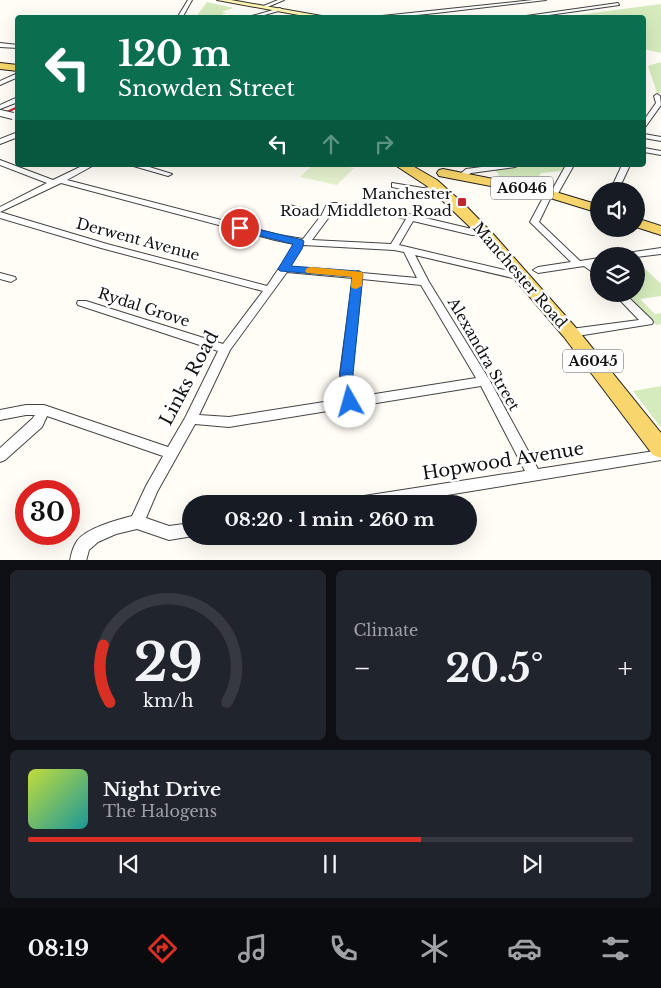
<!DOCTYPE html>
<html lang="en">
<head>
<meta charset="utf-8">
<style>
	body { margin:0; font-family:"Libre Baskerville",serif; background:#20242c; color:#f1f3f6; height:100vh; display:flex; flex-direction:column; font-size:19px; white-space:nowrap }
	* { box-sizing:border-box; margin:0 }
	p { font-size:16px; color:#9ea1a6 }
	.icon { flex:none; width:28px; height:28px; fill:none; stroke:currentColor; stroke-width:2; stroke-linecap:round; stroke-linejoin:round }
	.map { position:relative; height:560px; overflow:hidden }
	.drawer { display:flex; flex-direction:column; gap:10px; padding:10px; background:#0d0f14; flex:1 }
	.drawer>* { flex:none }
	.banner { position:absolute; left:15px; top:15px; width:631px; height:152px; border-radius:5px; box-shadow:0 5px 20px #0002; background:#0b6e4f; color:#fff; overflow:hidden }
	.controls { position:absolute; left:590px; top:182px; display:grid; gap:10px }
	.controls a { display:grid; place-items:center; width:55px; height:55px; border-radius:50%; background:#171b24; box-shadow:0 5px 20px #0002; font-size:25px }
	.speed { position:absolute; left:15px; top:480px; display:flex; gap:10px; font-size:25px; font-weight:700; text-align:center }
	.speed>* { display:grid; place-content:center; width:65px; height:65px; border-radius:50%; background:#171b24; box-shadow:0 5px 20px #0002; line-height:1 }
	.speed .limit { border:8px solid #d22; background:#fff; color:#111 }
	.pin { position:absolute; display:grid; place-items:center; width:42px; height:42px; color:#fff; margin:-21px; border:2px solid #fff; border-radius:50%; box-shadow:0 1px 5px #0007 }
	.me { position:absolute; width:55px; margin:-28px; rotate:353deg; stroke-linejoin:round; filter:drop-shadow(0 0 4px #0008) }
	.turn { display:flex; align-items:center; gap:18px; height:105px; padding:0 20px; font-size:22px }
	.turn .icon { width:65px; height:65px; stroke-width:2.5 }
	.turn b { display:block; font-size:35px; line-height:42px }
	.lanes { display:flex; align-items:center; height:48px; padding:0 20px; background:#0003; justify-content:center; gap:25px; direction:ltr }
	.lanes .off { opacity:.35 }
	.big { font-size:38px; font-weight:800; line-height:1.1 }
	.drawer .widget { flex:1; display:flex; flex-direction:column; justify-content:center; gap:8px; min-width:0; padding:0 18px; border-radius:8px; background:#20242c }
	.drawer .dial { align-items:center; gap:0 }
	.dial svg { height:130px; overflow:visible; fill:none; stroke:#363941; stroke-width:7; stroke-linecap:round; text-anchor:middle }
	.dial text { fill:#f1f3f6; stroke:none }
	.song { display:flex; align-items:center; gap:15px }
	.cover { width:60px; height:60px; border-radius:8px; background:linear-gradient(135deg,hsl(70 70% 55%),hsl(180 70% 35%)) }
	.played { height:5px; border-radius:2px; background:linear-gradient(90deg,#d93025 65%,#363941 65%) }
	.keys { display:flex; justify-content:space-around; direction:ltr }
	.heat { display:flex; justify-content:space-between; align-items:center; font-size:28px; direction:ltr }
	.drawer .tiles { flex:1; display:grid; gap:10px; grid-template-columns:1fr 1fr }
	.widget:last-child { grid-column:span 2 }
	.trip { position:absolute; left:182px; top:495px; width:295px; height:50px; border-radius:25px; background:#171b24; box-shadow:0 5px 20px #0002; font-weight:800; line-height:50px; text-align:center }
	.menu { display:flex; height:80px; justify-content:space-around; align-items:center; background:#090b0e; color:#9ea1a6 }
	.menu .icon { width:35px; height:35px }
	.menu .active { color:#d93025 }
	.menu b { font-size:22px; color:#f1f3f6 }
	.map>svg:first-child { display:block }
</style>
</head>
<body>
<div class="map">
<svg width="661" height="561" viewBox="0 0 661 561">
	<rect width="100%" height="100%" fill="#fffdf5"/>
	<path fill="#d5ebbd" d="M 207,2 L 234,8 L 221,12 L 227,13 L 215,17 L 196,17 Z
		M 661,4 L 661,53 L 644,49 L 644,18 L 563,17 Z
		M 661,62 L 661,93 L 657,93 L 648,66 Z
		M 541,165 L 565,165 L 561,171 L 541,173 L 536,181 L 539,182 L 536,187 L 494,178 L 499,175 L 495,170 Z
		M 636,263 L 639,263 L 661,284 L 661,296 L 640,299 L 655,314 L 661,313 L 661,324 L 656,325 L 625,294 L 636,294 Z
		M 661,386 L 661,428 L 633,391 Z"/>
	<path fill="#e6f2cf" d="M 313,165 L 339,165 L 354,168 L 337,185 L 300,177 Z"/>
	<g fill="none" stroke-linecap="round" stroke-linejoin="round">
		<g stroke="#444" stroke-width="2">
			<path id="street" d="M 188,0 L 192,0 L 182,18 L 177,18 Z
				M 278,0 L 284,0 L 265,8 L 261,7 Z
				M 533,0 L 546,0 L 436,13 L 387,18 L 363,18 Z
				M 618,3 L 619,5 L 528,18 L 512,18 Z
				M 280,8 L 282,10 L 254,18 L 245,18 Z
				M 0,43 L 18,45 L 18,48 L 0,47 Z
				M 18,73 L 18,77 L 0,85 L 0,81 Z
				M 657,94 L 660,96 L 661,105 L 646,126 L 644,127 L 644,120 L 656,103 L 654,96 Z
				M 18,97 L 18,102 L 0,109 L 0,105 Z
				M 18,132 L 18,137 L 0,144 L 0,139 Z
				M 644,134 L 661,137 L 661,141 L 644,138 Z
				M 644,148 L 661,151 L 661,155 L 644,152 Z
				M 0,160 L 53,180 L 84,165 L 94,165 L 67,180 L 279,235 L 303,239 L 320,217 L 281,209 L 281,205 L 284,204 L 324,213 L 331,203 L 337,203 L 338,205 L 312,240 L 391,244 L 406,219 L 384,214 L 383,212 L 387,209 L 472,229 L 486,230 L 487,232 L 486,234 L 472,235 L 413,221 L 399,245 L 517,273 L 521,272 L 526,275 L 524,277 L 517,279 L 415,255 L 429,282 L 490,381 L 538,469 L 661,450 L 661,460 L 392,504 L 344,504 L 346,500 L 351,498 L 525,471 L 481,386 L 229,427 L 195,424 L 157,492 L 146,518 L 169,526 L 191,523 L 191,536 L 193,536 L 169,540 L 137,529 L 116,534 L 98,542 L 89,550 L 86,561 L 70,561 C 71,554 73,547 77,541 C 86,528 117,520 132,516 L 146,486 L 163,456 L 47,416 L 42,427 L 5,460 L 0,462 L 0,448 L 32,419 L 35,415 L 26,415 L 0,420 L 0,410 L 26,405 L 44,405 L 168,447 L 185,418 L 218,351 L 78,305 L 77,303 L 78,301 L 86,301 L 223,344 L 263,291 L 101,248 L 0,218 L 0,207 L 47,183 L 0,165 ZM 61,183 L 275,240 L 294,244 L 292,249 L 267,286 L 107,244 L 0,212 ZM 303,245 L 394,250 L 404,252 L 417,278 L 362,273 L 358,271 L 354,273 L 290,267 ZM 287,272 L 353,278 L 340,374 L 343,399 L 229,417 L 199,415 L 230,350 ZM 362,279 L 421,285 L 476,378 L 356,397 L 352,374 Z
				M 130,165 L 143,165 L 172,174 L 168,176 Z
				M 497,165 L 519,165 L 515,167 L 471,173 L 462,178 L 458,176 L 466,169 Z
				M 566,165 L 574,165 L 556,197 L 551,197 L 539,222 L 580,261 L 599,258 L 599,264 L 594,265 L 599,269 L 599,277 L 584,266 L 538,273 L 533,270 L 538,267 L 571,262 L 530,222 L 545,194 L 551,192 Z
				M 622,165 L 630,165 L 618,191 L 610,191 Z
				M 392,183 L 423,188 L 438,186 L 442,188 C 429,197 407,190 392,187 Z
				M 661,248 L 661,254 L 636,257 L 622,256 L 627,253 Z
				M 0,273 L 15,277 L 16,279 L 11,282 L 0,279 Z
				M 614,294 L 625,294 L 652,320 L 653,322 L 652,324 L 571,337 L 567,336 L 565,333 L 567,330 L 571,329 L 639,320 Z"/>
		</g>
		<g stroke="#333" stroke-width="2">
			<path id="secondary" d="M 217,0 L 231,0 L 333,18 L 315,18 Z"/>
		</g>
		<g stroke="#222" stroke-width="2">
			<path id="primary" d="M 0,63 L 18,65 L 18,71 L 0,69 Z
				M 395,165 L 411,165 L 437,180 L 466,206 L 494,235 L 577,329 L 661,433 L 661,458 L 653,455 L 564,337 L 470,227 L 427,186 Z
				M 443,169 L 549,190 L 599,205 L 599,213 L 547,197 L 439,176 L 437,173 L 439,170 Z
				M 636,218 L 661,226 L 661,235 L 636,227 Z"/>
		</g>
		<use href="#street" fill="#fff" fill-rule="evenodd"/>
		<use href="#secondary" fill="#fff6b0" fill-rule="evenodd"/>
		<use href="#primary" fill="#f9d66b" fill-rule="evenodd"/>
		<path stroke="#c4262e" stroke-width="2" d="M 0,115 L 18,107"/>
		<g stroke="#444" stroke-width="8" stroke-linecap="butt">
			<path id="street-bridge" d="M 0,113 L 13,116"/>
		</g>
		<use href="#street-bridge" stroke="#fff" stroke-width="6"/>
	</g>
	<path fill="#1a73e8" stroke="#114b97" d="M 240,225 L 303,240 L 304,242 L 302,249 L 291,266 L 358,271 L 363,274 L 353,374 L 357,402 L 355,406 L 350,408 L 345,406 L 343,402 L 340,374 L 352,277 L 280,271 L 278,269 L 293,244 L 236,230 L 235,228 Z"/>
	<path fill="#f59e0b" d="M 311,267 L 362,272 L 363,274 L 362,286 L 356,289 L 352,288 L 351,286 L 352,277 L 307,273 L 305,271 L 307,268 Z"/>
	<rect fill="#c4262e" stroke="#fff" stroke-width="2" x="457" y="197" width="10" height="10" rx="2.5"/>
	<g text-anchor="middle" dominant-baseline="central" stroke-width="5" stroke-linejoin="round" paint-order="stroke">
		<g fill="#fff" stroke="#585858" stroke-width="1">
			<rect x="491" y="176.5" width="62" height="23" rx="4"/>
			<rect x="563" y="349.5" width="60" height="23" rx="4"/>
		</g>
		<g font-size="14" font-weight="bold" fill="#111">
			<text x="522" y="188">A6046</text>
			<text x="593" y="361">A6045</text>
		</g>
		<g font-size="15" fill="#111" stroke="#fff" text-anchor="end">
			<text x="452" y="193">Manchester<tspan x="452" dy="17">Road/Middleton Road</tspan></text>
		</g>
		<g font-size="15" fill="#111" stroke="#fff">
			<text transform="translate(138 239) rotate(15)">Derwent Avenue</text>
			<text transform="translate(520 275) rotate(49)">Manchester Road</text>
			<text transform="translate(144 307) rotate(18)">Rydal Grove</text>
			<text transform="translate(484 354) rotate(60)">Alexandra Street</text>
		</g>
		<g font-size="18" fill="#111" stroke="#fff">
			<text transform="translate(189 378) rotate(-62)">Links Road</text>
			<text transform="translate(503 461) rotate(-9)">Hopwood Avenue</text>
		</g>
	</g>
</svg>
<div class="controls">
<a><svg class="icon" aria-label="sound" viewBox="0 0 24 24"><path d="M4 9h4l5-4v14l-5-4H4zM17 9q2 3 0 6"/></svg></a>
<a><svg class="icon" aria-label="layers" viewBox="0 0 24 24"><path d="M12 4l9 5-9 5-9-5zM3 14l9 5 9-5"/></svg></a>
</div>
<div class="speed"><div class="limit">30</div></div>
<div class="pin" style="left:240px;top:228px;background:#d93025"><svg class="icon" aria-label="arrive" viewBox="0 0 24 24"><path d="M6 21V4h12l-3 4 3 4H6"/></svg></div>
<svg class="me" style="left:350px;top:402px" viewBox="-20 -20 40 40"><circle r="19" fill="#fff"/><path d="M0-13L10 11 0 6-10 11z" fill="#1a73e8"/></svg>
<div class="trip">08:20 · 1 min · 260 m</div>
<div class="banner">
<div class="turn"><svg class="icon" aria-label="left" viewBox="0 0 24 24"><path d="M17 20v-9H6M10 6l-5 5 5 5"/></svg><div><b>120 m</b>Snowden Street</div></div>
<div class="lanes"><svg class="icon" aria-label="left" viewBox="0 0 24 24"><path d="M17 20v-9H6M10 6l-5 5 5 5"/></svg><svg class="icon off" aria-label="ahead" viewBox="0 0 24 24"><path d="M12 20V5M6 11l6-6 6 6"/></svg><svg class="icon off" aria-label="right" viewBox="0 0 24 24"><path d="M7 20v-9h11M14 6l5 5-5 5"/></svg></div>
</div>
</div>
<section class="drawer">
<div class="tiles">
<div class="widget dial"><svg viewBox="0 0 100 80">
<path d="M14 69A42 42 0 1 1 86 69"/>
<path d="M14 69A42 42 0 0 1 10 34" stroke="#d93025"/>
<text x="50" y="56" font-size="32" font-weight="700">29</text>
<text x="50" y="72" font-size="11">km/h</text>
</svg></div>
<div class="widget"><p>Climate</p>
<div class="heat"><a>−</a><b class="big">20.5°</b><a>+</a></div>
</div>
<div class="widget">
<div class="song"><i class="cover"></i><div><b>Night Drive</b><p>The Halogens</p></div></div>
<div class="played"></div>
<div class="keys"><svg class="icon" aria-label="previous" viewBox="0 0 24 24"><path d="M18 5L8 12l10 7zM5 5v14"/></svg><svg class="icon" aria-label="pause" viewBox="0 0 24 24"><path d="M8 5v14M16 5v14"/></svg><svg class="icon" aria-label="next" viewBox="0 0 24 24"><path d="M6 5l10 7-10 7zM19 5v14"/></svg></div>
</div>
</div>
</section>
<nav class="menu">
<b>08:19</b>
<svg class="icon active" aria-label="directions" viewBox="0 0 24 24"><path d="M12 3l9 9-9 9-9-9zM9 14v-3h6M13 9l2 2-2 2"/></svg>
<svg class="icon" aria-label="music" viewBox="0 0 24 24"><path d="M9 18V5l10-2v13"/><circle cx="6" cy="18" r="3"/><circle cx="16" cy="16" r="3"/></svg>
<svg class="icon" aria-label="phone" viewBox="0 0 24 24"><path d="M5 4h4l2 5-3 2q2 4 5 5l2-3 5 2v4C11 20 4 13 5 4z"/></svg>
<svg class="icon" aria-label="climate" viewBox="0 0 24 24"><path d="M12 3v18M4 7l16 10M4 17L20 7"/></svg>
<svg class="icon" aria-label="car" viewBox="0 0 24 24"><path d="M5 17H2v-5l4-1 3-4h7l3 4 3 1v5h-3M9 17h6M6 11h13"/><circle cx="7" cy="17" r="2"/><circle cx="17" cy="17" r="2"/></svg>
<svg class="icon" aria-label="filters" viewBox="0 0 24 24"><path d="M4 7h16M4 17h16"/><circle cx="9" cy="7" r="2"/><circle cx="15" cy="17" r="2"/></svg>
</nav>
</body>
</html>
